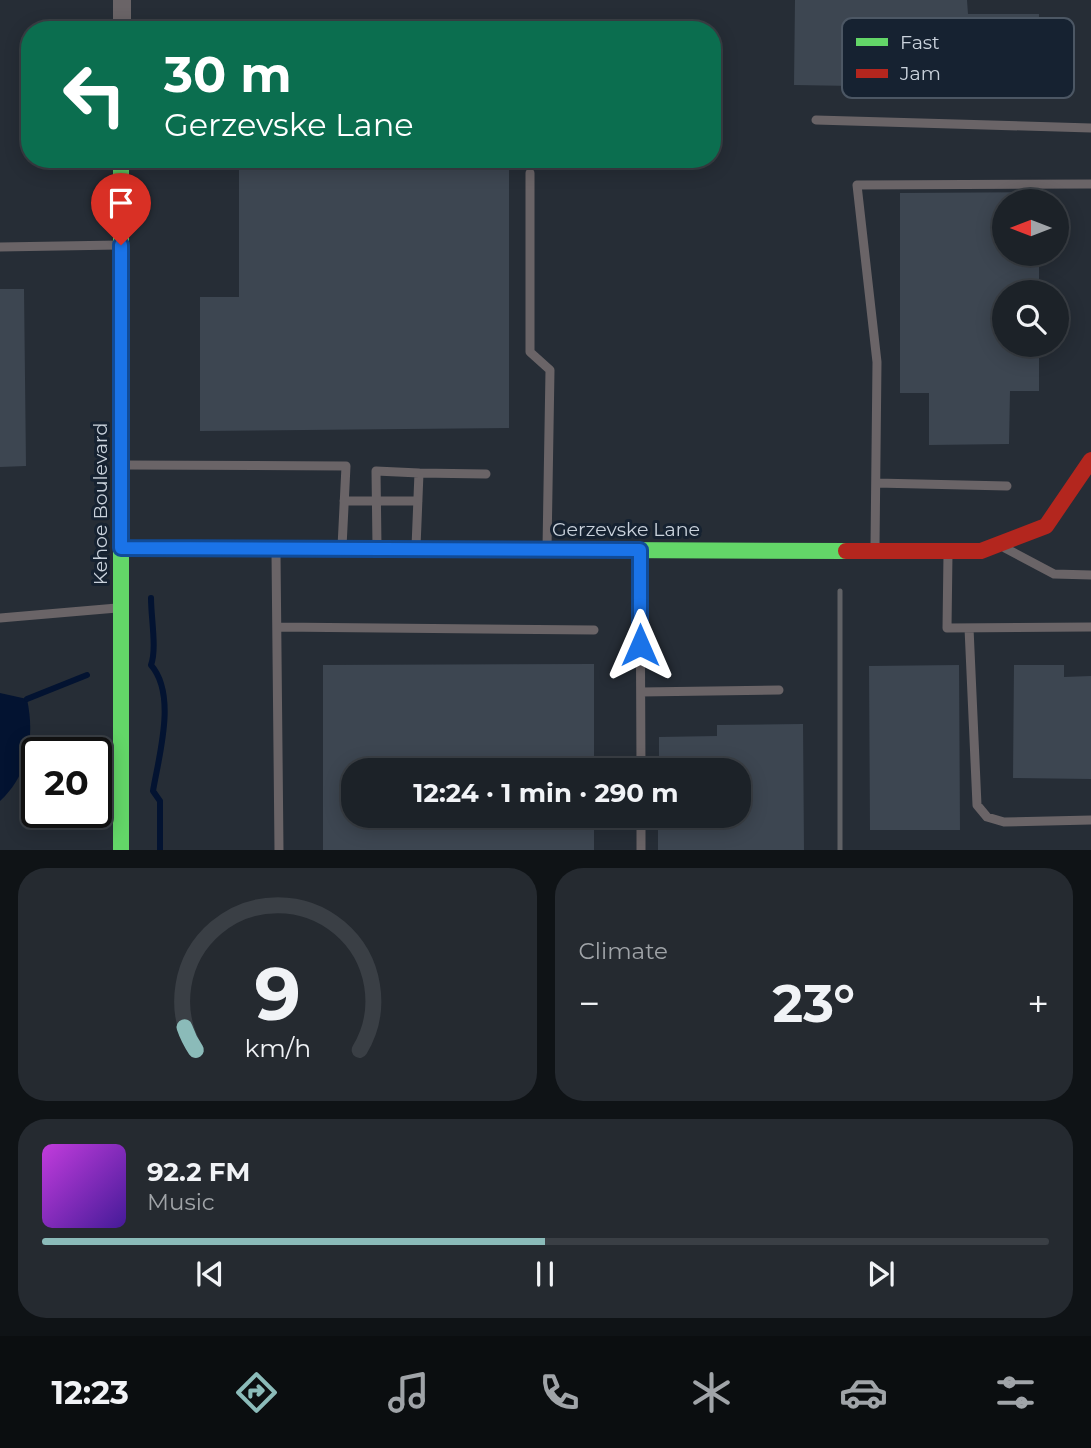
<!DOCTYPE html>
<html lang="en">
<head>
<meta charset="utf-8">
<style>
	body { margin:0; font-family:Montserrat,sans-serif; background:#252a30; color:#f1f3f6; height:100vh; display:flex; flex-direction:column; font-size:26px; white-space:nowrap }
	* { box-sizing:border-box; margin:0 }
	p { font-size:23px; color:#a0a4a8 }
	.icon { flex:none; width:38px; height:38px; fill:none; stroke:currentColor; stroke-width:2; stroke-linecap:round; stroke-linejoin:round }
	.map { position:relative; height:850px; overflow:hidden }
	.side { display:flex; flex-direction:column; gap:18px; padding:18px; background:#0f1316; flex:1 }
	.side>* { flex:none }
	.hud { position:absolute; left:21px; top:21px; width:700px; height:147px; border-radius:28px; box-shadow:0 4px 18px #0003,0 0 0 2px #3a3f45; background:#0b6e4f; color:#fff; overflow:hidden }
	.needle { width:46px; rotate:270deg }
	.fabs { position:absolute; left:992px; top:189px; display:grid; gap:14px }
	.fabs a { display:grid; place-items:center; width:77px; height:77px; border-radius:50%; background:#1c2228; box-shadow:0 4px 18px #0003,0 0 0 2px #3a3f45; font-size:35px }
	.speed { position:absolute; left:21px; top:737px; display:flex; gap:14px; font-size:35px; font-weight:700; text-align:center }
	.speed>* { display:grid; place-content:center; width:91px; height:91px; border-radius:50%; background:#1c2228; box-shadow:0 4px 18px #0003,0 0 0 2px #3a3f45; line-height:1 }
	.speed .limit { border:4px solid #111; border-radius:10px; background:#fff; color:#111 }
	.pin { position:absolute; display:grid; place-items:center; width:60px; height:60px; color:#fff; margin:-72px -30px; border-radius:50% 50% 50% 0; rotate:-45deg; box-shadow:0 0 7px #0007 }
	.pin .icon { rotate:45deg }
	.me { position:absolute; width:77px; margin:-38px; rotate:0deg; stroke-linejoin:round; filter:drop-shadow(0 0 5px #0008) }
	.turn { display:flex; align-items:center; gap:24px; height:147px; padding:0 28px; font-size:32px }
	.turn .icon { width:91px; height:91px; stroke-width:2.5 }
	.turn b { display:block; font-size:49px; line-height:60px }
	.big { font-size:52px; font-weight:700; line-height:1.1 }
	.side .widget { flex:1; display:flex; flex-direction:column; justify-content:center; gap:10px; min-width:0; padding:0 24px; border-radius:28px; background:#252a30 }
	.side .dial { align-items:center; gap:0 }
	.dial svg { height:182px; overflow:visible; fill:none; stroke:#3a3f45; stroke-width:7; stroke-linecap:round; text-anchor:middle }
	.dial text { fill:#f1f3f6; stroke:none }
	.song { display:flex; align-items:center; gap:21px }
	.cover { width:84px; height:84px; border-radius:10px; background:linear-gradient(135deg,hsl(290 70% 55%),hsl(260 70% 35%)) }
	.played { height:7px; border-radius:4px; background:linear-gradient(90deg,#8bbbb9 50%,#3a3f45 50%) }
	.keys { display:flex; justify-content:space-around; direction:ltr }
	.heat { display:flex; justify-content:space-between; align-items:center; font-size:38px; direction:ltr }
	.side .tiles { flex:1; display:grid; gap:18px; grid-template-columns:1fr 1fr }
	.widget:last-child { grid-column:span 2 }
	.trip { position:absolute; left:341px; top:758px; width:410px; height:70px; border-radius:28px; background:#1c2228; box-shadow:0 4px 18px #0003,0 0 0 2px #3a3f45; font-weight:700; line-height:70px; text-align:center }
	.tabs { display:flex; height:112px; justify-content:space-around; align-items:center; background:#0b0e10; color:#a0a4a8 }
	.tabs .icon { width:49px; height:49px }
	.tabs .active { color:#8bbbb9 }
	.tabs b { font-size:32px; color:#f1f3f6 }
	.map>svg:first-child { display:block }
</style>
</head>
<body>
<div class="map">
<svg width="1091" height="850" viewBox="0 0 1091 850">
	<rect width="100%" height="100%" fill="#262d36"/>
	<path fill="#031331" d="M 0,693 L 27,699 C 35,737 29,774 0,801 Z"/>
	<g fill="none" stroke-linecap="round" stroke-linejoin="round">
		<path stroke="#031331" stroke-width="6" d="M 151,598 C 151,618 157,649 151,665 C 177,695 159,755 153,791 L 160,801 L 160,850
			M 27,699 L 87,675"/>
	</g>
	<path fill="#3d4651" d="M 795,0 L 967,0 L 968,14 L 1039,14 L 1038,89 L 794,85 Z
		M 239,159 L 509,159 L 509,428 L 200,431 L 200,297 L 239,297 Z
		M 1039,192 L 1039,201 L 1004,201 L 1004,254 L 1039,254 L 1039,292 L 1004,292 L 1004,345 L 1039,345 L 1039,391 L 1010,391 L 1009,444 L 929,445 L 929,393 L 900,393 L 900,193 Z
		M 0,289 L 24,289 L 26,466 L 0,467 Z
		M 594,664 L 594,770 L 354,770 L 354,816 L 594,816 L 594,850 L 323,850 L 323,665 Z
		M 959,665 L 960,830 L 870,830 L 869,666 Z
		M 1014,665 L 1064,665 L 1064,677 L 1091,676 L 1091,779 L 1013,778 Z
		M 803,724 L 804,850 L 658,850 L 658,816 L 738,816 L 738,770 L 659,770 L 659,737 L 717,736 L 717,725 Z"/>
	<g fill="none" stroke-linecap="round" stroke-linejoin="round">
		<path stroke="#6a6467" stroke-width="9" d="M 816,120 L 1091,128
			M 530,173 L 530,352 L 550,370 L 547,548
			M 0,247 L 119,245
			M 123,465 L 346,466 L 342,547
			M 876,483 L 1007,486
			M 344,501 L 418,501
			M 377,546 L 376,471 L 419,473
			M 416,547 L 419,473 L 486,474
			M 875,547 L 877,362 L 857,185 L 1091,184
			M 1005,548 L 1054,574 L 1091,575
			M 640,552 L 641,770
			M 276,553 L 279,850
			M 948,554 L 947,628 L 1091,627
			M 0,618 L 117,608
			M 277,627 L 594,630
			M 969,628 L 977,805 L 987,817 L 1004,822 L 1091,820
			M 641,692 L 779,690
			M 641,850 L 641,816"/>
		<path stroke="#6a6467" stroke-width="18" d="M 122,30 L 122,0"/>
		<path stroke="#63d668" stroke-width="16" d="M 121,159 L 121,850
			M 121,548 L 846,551"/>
		<path stroke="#b3261e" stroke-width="16" d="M 846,551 L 981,551 L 1046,526 L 1091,460"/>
		<path stroke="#616266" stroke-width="5" d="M 840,591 L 840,850"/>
	</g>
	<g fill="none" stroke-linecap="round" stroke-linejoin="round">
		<g stroke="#114b97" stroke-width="18">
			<path id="route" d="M 121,245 L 121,548 L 640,550 L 640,645"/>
		</g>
		<use href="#route" stroke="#1a73e8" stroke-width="12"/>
	</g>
	<g text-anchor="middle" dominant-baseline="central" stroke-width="6" stroke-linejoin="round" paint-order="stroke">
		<g font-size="19" fill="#cad2dc" stroke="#162231">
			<text transform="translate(100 504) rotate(-90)">Kehoe Boulevard</text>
			<text x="626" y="529">Gerzevske Lane</text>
		</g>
	</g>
	<rect x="842" y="18" width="232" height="80" rx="10" fill="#162231" stroke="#4c5764" stroke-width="2"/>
	<rect x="856" y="38" width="32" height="8" fill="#63d668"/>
	<rect x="856" y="69" width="32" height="9" fill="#b3261e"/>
	<g font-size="19" fill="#cad2dc">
		<text x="900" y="49">Fast</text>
		<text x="900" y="80">Jam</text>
	</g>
</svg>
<div class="fabs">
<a><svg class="needle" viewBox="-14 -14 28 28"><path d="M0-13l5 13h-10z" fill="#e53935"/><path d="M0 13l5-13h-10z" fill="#a0a4a8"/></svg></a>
<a><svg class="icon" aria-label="search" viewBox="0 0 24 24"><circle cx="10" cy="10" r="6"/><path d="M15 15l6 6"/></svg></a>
</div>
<div class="speed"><div class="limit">20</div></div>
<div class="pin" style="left:121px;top:245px;background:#d93025"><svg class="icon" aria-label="arrive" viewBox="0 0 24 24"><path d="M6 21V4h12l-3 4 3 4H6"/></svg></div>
<svg class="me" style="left:640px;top:645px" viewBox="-20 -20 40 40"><path d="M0-17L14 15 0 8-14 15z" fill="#1a73e8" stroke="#fff" stroke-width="4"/></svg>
<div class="trip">12:24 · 1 min · 290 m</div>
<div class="hud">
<div class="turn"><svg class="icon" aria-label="left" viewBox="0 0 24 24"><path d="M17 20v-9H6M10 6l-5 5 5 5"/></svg><div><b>30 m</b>Gerzevske Lane</div></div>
</div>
</div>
<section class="side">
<div class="tiles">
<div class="widget dial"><svg viewBox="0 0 100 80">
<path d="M14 69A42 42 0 1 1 86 69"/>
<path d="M14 69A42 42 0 0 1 9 59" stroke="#8bbbb9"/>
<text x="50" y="56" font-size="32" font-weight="700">9</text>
<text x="50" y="72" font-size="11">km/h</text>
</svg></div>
<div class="widget"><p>Climate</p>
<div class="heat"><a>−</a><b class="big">23°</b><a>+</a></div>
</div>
<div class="widget">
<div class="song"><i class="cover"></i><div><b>92.2 FM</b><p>Music</p></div></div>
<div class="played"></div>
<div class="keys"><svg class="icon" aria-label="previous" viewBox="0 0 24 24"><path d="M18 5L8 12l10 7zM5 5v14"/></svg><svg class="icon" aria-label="pause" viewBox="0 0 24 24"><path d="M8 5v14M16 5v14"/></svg><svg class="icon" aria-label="next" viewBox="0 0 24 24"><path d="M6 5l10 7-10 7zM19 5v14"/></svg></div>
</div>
</div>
</section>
<nav class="tabs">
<b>12:23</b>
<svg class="icon active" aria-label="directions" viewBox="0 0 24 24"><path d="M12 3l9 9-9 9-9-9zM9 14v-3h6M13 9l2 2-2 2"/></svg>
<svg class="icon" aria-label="music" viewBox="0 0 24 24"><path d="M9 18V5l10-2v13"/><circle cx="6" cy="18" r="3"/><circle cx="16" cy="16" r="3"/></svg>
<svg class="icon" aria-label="phone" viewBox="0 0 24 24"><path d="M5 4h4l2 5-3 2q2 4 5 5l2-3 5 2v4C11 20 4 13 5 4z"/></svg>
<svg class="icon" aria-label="climate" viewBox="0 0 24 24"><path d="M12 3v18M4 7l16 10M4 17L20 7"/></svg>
<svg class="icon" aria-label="car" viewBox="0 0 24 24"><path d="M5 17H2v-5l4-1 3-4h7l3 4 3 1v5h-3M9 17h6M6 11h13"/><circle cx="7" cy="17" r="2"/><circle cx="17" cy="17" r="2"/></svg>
<svg class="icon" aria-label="filters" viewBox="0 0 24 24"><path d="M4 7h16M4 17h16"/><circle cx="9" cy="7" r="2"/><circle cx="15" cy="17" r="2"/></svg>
</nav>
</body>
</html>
